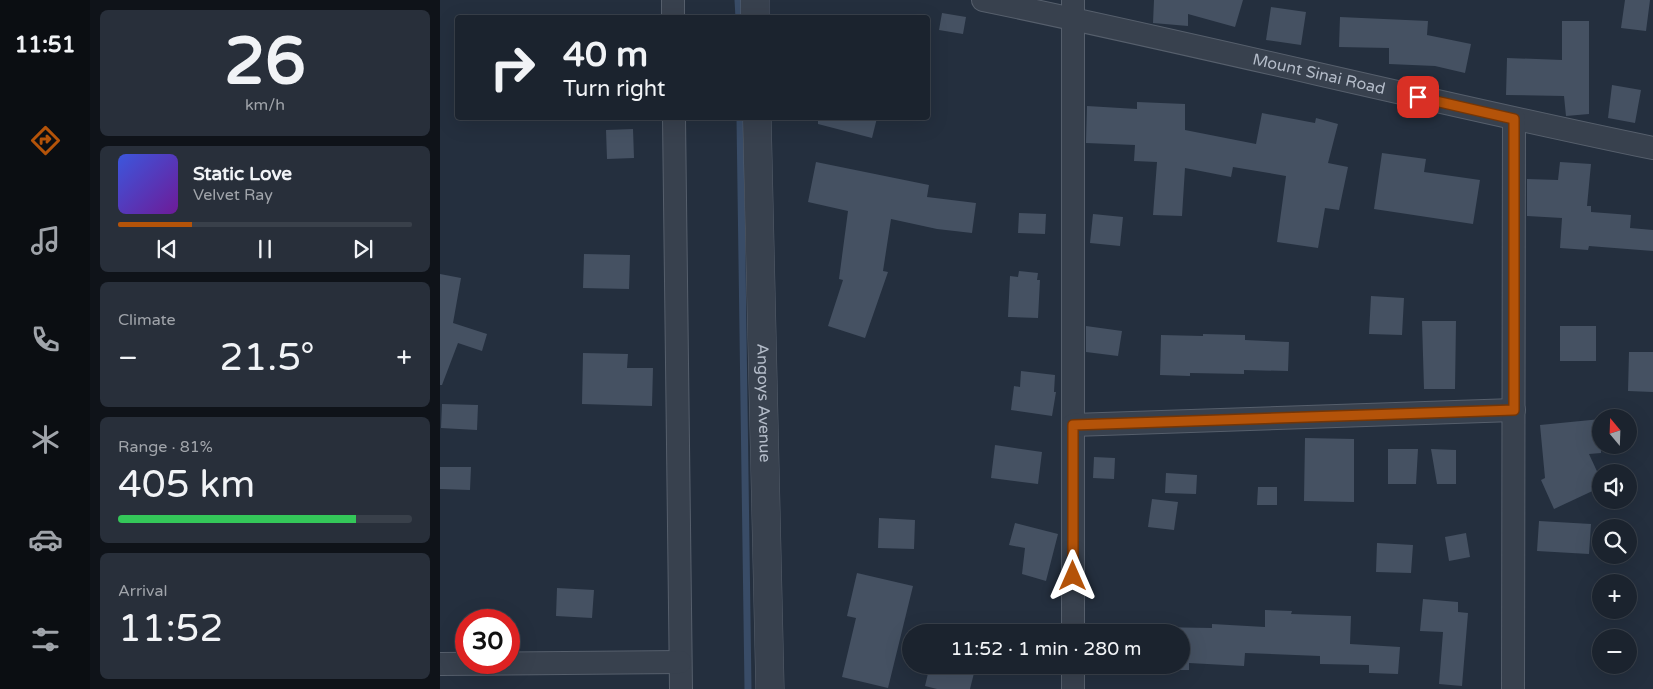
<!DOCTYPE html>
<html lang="en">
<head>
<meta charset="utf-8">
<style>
	body { margin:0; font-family:"Varela Round",sans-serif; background:#282f3a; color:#f1f3f6; height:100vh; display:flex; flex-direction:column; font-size:19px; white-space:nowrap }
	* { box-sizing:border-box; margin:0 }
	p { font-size:16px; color:#a0a4aa }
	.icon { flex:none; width:28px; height:28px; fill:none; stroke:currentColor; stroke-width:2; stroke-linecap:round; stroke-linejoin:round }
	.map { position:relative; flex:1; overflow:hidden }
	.details { display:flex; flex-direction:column; gap:10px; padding:10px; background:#0f1319; width:350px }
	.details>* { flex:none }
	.hud { position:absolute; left:15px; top:15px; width:475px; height:105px; border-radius:5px; box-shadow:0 5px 20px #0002,0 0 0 1px #39404a; background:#1b232e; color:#f1f3f6; overflow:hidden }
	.needle { width:32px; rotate:341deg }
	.controls { position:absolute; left:1152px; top:409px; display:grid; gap:10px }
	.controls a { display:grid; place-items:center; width:45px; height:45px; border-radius:50%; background:#1b232e; box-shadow:0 5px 20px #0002,0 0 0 1px #39404a; font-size:25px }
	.speed { position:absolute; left:15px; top:609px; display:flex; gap:10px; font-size:25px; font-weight:700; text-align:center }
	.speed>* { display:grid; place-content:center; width:65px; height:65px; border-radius:50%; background:#1b232e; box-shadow:0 5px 20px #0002,0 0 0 1px #39404a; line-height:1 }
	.speed .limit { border:8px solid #d22; background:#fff; color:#111 }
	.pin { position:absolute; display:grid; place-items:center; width:42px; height:42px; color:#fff; margin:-21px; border-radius:10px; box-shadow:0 2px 8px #0006 }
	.me { position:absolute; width:55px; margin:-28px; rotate:0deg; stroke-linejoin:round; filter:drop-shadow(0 0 4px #0008) }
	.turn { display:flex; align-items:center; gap:18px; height:105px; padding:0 25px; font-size:22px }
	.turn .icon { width:65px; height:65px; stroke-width:2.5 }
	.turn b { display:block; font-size:35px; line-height:42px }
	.big { font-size:38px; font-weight:600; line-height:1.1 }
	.details .card { flex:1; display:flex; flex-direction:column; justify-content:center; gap:8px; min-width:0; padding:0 18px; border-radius:8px; background:#282f3a }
	.details .dial { align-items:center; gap:0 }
	.dial b { font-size:65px; line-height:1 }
	.song { display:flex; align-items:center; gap:15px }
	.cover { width:60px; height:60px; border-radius:8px; background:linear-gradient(135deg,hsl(230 70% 55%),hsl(280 70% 35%)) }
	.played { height:5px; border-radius:2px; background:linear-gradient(90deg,#b45309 25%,#39404a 25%) }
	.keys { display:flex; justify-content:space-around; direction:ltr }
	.heat { display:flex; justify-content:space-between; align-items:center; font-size:28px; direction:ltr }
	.charge { height:8px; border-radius:4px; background:linear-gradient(90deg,#34c759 81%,#39404a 0) }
	.trip { position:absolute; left:462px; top:624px; width:288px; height:50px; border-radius:25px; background:#1b232e; box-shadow:0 5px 20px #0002,0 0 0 1px #39404a; font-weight:600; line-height:50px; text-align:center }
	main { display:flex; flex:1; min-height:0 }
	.tab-bar { display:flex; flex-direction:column; width:90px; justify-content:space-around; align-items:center; background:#0b0e12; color:#a0a4aa }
	.tab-bar .icon { width:35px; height:35px }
	.tab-bar .current { color:#b45309 }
	.tab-bar b { font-size:22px; color:#f1f3f6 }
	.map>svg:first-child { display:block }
</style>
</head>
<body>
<main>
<nav class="tab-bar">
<b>11:51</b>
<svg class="icon current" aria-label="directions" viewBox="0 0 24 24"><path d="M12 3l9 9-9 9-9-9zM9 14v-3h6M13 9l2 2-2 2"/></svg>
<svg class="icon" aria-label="music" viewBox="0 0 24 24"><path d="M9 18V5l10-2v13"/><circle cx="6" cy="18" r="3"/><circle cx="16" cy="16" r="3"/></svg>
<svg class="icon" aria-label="phone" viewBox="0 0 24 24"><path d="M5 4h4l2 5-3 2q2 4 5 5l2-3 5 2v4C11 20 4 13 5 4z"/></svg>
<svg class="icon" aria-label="climate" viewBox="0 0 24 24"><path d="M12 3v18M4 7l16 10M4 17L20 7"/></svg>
<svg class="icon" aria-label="car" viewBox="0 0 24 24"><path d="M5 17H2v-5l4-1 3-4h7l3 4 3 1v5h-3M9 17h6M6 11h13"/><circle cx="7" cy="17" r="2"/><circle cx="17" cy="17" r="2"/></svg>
<svg class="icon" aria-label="filters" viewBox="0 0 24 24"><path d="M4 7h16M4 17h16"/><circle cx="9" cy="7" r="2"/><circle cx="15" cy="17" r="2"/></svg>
</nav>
<section class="details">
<div class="card dial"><b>26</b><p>km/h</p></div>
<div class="card">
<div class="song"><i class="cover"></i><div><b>Static Love</b><p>Velvet Ray</p></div></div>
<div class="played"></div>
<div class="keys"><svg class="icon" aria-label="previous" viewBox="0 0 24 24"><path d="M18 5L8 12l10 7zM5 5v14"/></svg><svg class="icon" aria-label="pause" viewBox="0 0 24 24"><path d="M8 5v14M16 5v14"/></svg><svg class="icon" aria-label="next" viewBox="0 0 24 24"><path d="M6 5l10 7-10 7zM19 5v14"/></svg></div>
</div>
<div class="card"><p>Climate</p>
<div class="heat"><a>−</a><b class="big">21.5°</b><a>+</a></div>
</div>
<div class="card"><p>Range · 81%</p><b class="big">405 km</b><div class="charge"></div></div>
<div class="card"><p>Arrival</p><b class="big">11:52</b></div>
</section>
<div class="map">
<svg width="1213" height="689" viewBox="0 0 1213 689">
	<rect width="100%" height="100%" fill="#242f3e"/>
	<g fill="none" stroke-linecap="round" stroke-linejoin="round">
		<path stroke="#394c67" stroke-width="7" d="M 298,0 L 299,18
			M 300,118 L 308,689"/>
	</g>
	<path fill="#455162" d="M 714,0 L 803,0 L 795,27 L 748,14 L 748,26 L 713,23 Z
		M 1185,0 L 1210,0 L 1206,31 L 1181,28 Z
		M 831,7 L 866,12 L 861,45 L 826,40 Z
		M 502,13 L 526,17 L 523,34 L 499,30 Z
		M 900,17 L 988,21 L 987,35 L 1031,44 L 1025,73 L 995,66 L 949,64 L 949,48 L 899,47 Z
		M 1122,21 L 1149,21 L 1149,114 L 1126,116 L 1124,96 L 1066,95 L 1067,58 L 1122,60 Z
		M 1172,85 L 1201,90 L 1195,123 L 1168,118 Z
		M 697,102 L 745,104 L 745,130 L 816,144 L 822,113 L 875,123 L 876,118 L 898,124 L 888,163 L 908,167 L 899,210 L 885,208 L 878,248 L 837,242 L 846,176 L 793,167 L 791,177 L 745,168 L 742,216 L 713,215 L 717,162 L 694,161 L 695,145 L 646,143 L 647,106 L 697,109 Z
		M 378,118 L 437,118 L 432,138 L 378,124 Z
		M 193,129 L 194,158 L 167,159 L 166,130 Z
		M 942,153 L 986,159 L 984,172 L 1040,180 L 1033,224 L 934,209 Z
		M 376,162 L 489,185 L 487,197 L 536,203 L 532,233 L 497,229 L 451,219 L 443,271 L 448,272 L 425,338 L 388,326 L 403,280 L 399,279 L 408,211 L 368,202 Z
		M 1120,162 L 1151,164 L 1147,206 L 1151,206 L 1151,212 L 1191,215 L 1190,228 L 1213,230 L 1213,251 L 1149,246 L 1148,250 L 1120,248 L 1122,218 L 1087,216 L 1087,179 L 1118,180 Z
		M 579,213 L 606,214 L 605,234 L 578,233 Z
		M 653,214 L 683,217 L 680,246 L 650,243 Z
		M 144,254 L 190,255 L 189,289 L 143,288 Z
		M 579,271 L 598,273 L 597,280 L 600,280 L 598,318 L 568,317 L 570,276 L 578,277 Z
		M 0,274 L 21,278 L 13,323 L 47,334 L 42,351 L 18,343 L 2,385 L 0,385 Z
		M 931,296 L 964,298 L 962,335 L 929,334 Z
		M 982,321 L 1016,321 L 1015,389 L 984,389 Z
		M 646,326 L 682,331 L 678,356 L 646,352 Z
		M 1120,326 L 1156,326 L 1156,361 L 1120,361 Z
		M 763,334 L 805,335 L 805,340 L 849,342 L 848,371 L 804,370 L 804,374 L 750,373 L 750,376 L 720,375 L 721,335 L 763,336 Z
		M 1189,352 L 1213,352 L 1213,392 L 1188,391 Z
		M 143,353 L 188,354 L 187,368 L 213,368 L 212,406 L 142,404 Z
		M 581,371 L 615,375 L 614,392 L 616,392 L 612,416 L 571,410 L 574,386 L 580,387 Z
		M 2,404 L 38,405 L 37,430 L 1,428 Z
		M 1161,419 L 1161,453 L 1149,454 L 1161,480 L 1161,487 L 1114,509 L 1101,480 L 1105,478 L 1100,425 Z
		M 865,438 L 914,439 L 914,502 L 864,501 Z
		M 555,445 L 602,452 L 598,484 L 551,478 Z
		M 948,449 L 978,449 L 976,484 L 948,484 Z
		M 991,449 L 1016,450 L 1016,484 L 997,484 Z
		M 654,457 L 675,458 L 674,479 L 653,478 Z
		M 0,467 L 31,467 L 30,490 L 0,489 Z
		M 726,473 L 757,475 L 756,494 L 725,493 Z
		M 818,487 L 837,487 L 837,505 L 817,505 Z
		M 712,499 L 738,502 L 734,530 L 708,527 Z
		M 439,518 L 475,520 L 474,549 L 438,548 Z
		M 1099,521 L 1151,524 L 1149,554 L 1097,551 Z
		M 575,523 L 618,534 L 606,581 L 582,574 L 585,548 L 569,545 Z
		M 1026,533 L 1030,557 L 1009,561 L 1005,537 Z
		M 937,543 L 973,545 L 971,573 L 936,572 Z
		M 417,573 L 473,586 L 448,688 L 402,677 L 416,618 L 407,616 Z
		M 117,588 L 154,590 L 152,618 L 116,616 Z
		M 983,599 L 1018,602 L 1018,612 L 1028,613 L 1022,686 L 999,684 L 1003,632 L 980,631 Z
		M 825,610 L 852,611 L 851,614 L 911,616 L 910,644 L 960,647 L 958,674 L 929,673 L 929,665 L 880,664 L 880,656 L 805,653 L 804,666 L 749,663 L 749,670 L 712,670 L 713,665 L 741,665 L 741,632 L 713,632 L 714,627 L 772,628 L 772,624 L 825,627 Z
		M 490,665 L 536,665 L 530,689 L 497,689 L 485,686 Z"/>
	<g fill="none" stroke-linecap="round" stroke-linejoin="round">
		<g stroke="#565f6c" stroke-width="24">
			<g id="minor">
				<path d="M 233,0 L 233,18"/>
				<path id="s1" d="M 543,0 C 767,46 989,102 1213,148"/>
				<path d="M 633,0 L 633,632"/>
				<path d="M 234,118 L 241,689"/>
				<path d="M 633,425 L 1074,410"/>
				<path d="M 0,664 L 240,662"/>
				<path d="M 633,665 L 633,689"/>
				<path d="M 1073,689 L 1074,119"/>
			</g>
		</g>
		<g stroke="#565f6c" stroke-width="29">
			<g id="tertiary">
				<path d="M 315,0 L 315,18"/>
				<path id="s2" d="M 317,118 L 330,689"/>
			</g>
		</g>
		<use href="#minor" stroke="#38414e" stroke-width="22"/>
		<use href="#tertiary" stroke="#38414e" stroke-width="28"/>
	</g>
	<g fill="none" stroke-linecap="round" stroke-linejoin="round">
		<g stroke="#753606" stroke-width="12">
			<path id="route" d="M 633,576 L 633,425 L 1074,410 L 1074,119 L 978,97"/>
		</g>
		<use href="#route" stroke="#b45309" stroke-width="9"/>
	</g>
	<g text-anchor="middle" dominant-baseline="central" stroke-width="5" stroke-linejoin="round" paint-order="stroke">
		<g font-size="16" fill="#b4bcc9" stroke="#1d2633">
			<text stroke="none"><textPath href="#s1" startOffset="344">Mount Sinai Road</textPath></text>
			<text stroke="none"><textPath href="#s2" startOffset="285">Angoys Avenue</textPath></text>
		</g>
	</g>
</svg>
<div class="controls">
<a><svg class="needle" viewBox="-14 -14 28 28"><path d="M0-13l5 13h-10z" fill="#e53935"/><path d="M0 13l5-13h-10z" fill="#a0a4aa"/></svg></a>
<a><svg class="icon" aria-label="sound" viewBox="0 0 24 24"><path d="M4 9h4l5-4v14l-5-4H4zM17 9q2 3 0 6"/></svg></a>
<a><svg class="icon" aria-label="search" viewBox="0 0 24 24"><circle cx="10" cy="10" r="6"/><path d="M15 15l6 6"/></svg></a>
<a>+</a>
<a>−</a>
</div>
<div class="speed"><div class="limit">30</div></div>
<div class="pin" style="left:978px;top:97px;background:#d93025"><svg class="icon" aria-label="arrive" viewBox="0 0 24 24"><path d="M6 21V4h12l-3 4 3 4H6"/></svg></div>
<svg class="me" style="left:633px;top:576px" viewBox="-20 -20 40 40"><path d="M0-17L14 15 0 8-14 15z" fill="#b45309" stroke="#fff" stroke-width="4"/></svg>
<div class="trip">11:52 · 1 min · 280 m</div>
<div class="hud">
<div class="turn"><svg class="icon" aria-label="right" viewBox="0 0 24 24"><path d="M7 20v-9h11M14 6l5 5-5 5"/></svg><div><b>40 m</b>Turn right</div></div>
</div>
</div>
</main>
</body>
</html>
